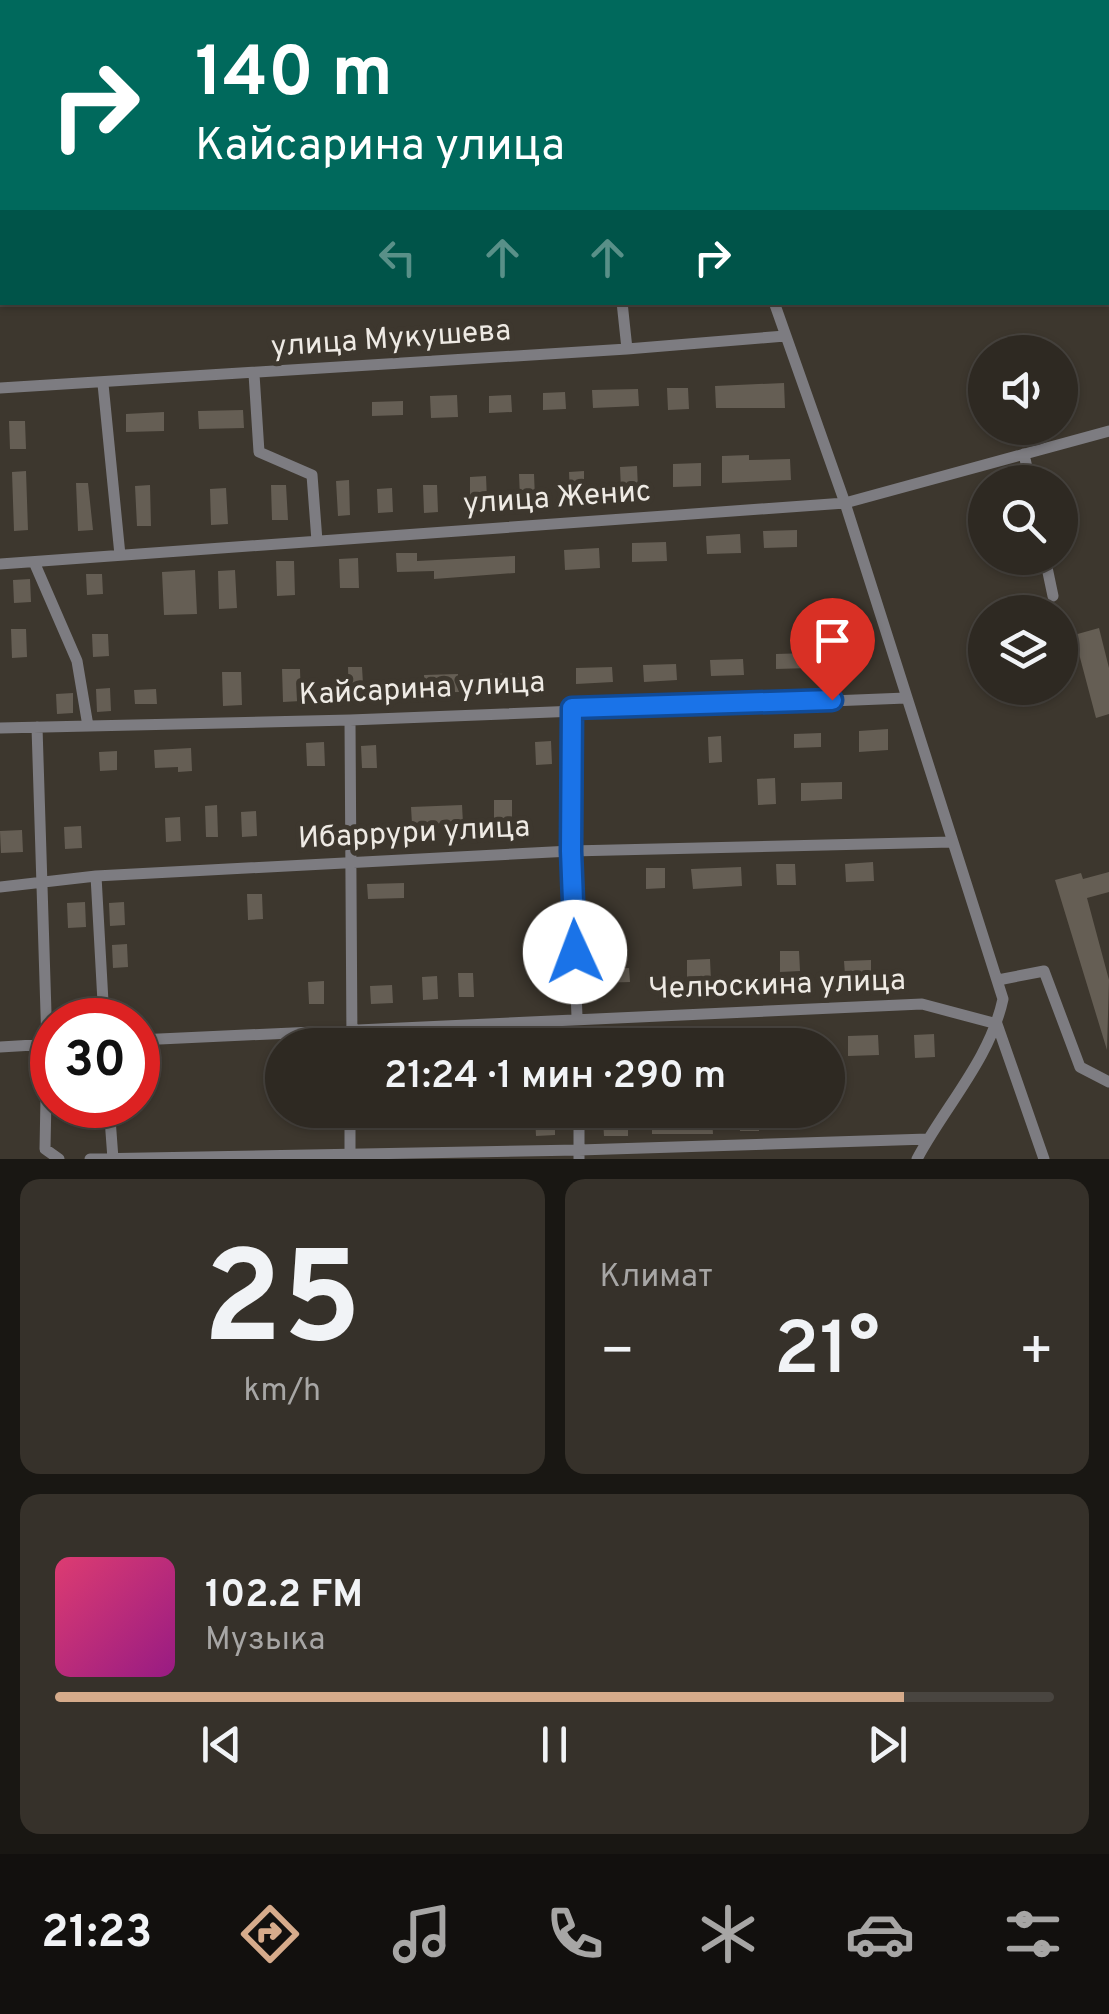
<!DOCTYPE html>
<html lang="ru">
<head>
<meta charset="utf-8">
<style>
	body { margin:0; font-family:Overpass,sans-serif; background:#36312a; color:#f1f3f6; height:100vh; display:flex; flex-direction:column; font-size:38px; white-space:nowrap }
	* { box-sizing:border-box; margin:0 }
	p { font-size:32px; color:#a7a6a5 }
	.icon { flex:none; width:55px; height:55px; fill:none; stroke:currentColor; stroke-width:2; stroke-linecap:round; stroke-linejoin:round }
	.map { position:relative; height:1159px; overflow:hidden }
	.panel { display:flex; flex-direction:column; gap:20px; padding:20px; background:#191713; flex:1 }
	.panel>* { flex:none }
	.top-card { position:absolute; left:0px; top:0px; width:1110px; height:305px; box-shadow:0 2px 8px #0004,0 0 0 2px #494540; background:#00695c; color:#fff; overflow:hidden }
	.fabs { position:absolute; left:968px; top:335px; display:grid; gap:20px }
	.fabs a { display:grid; place-items:center; width:110px; height:110px; border-radius:50%; background:#2e2922; box-shadow:0 2px 8px #0004,0 0 0 2px #494540; font-size:50px }
	.speed { position:absolute; left:30px; top:998px; display:flex; gap:20px; font-size:50px; font-weight:700; text-align:center }
	.speed>* { display:grid; place-content:center; width:130px; height:130px; border-radius:50%; background:#2e2922; box-shadow:0 2px 8px #0004,0 0 0 2px #494540; line-height:1 }
	.speed .limit { border:15px solid #d22; background:#fff; color:#111 }
	.pin { position:absolute; display:grid; place-items:center; width:85px; height:85px; color:#fff; margin:-102px -42px; border-radius:50% 50% 50% 0; rotate:-45deg; box-shadow:0 0 10px #0007 }
	.pin .icon { rotate:45deg }
	.me { position:absolute; width:110px; margin:-55px; rotate:358deg; stroke-linejoin:round; filter:drop-shadow(0 0 8px #0008) }
	.turn { display:flex; align-items:center; gap:35px; height:210px; padding:0 30px; font-size:45px }
	.turn .icon { width:130px; height:130px; stroke-width:2.5 }
	.turn b { display:block; font-size:70px; line-height:85px }
	.lanes { display:flex; align-items:center; height:95px; padding:0 30px; background:#0003; justify-content:center; gap:50px; direction:ltr }
	.lanes .off { opacity:.35 }
	.big { font-size:75px; font-weight:600; line-height:1.1 }
	.panel .card { flex:1; display:flex; flex-direction:column; justify-content:center; gap:15px; min-width:0; padding:0 35px; border-radius:20px; background:#36312a }
	.panel .dial { align-items:center; gap:0 }
	.dial b { font-size:130px; line-height:1 }
	.song { display:flex; align-items:center; gap:30px }
	.cover { width:120px; height:120px; border-radius:15px; background:linear-gradient(135deg,hsl(340 70% 55%),hsl(310 70% 35%)) }
	.played { height:10px; border-radius:5px; background:linear-gradient(90deg,#d6ab8b 85%,#494540 85%) }
	.keys { display:flex; justify-content:space-around; direction:ltr }
	.heat { display:flex; justify-content:space-between; align-items:center; font-size:55px; direction:ltr }
	.panel .tiles { flex:1; display:grid; gap:20px; grid-template-columns:1fr 1fr }
	.card:last-child { grid-column:span 2 }
	.trip { position:absolute; left:265px; top:1028px; width:580px; height:100px; border-radius:50px; background:#2e2922; box-shadow:0 2px 8px #0004,0 0 0 2px #494540; font-weight:600; line-height:100px; text-align:center }
	.dock { display:flex; height:160px; justify-content:space-around; align-items:center; background:#12100e; color:#a7a6a5 }
	.dock .icon { width:70px; height:70px }
	.dock .selected { color:#d6ab8b }
	.dock b { font-size:45px; color:#f1f3f6 }
	.map>svg:first-child { display:block }
</style>
</head>
<body>
<div class="map">
<svg width="1109" height="1159" viewBox="0 0 1109 1159">
	<rect width="100%" height="100%" fill="#3d372e"/>
	<path fill="#655e54" d="M 784,383 L 785,408 L 716,408 L 715,386 Z
		M 667,388 L 688,388 L 689,409 L 668,410 Z
		M 638,389 L 639,406 L 593,408 L 592,390 Z
		M 565,392 L 566,409 L 543,410 L 543,393 Z
		M 457,395 L 458,417 L 431,418 L 430,396 Z
		M 511,395 L 512,412 L 489,413 L 489,396 Z
		M 403,401 L 403,415 L 372,416 L 372,402 Z
		M 243,410 L 244,428 L 199,429 L 198,411 Z
		M 164,412 L 164,431 L 126,432 L 126,414 Z
		M 9,421 L 25,421 L 26,449 L 10,449 Z
		M 749,455 L 749,460 L 790,459 L 791,480 L 722,483 L 722,456 Z
		M 701,463 L 701,486 L 673,487 L 673,464 Z
		M 637,466 L 638,489 L 621,489 L 620,467 Z
		M 26,471 L 28,530 L 14,531 L 12,472 Z
		M 584,471 L 584,495 L 570,496 L 569,472 Z
		M 519,474 L 534,474 L 535,498 L 520,498 Z
		M 486,476 L 487,500 L 470,500 L 470,477 Z
		M 349,480 L 350,515 L 338,516 L 336,481 Z
		M 76,483 L 88,483 L 93,530 L 78,531 Z
		M 150,485 L 151,526 L 137,526 L 135,486 Z
		M 271,485 L 286,485 L 288,520 L 272,520 Z
		M 423,485 L 437,485 L 438,512 L 424,513 Z
		M 226,488 L 228,524 L 211,525 L 210,489 Z
		M 392,488 L 393,512 L 378,513 L 377,489 Z
		M 797,530 L 797,547 L 764,548 L 763,531 Z
		M 740,534 L 741,553 L 707,554 L 706,536 Z
		M 666,542 L 667,561 L 632,562 L 632,543 Z
		M 599,548 L 600,568 L 565,570 L 564,550 Z
		M 396,553 L 417,553 L 417,561 L 515,556 L 515,573 L 434,579 L 434,571 L 397,572 Z
		M 358,558 L 359,588 L 340,588 L 339,559 Z
		M 276,561 L 294,561 L 295,595 L 277,596 Z
		M 195,570 L 197,614 L 164,615 L 162,572 Z
		M 235,570 L 237,608 L 219,609 L 218,571 Z
		M 86,574 L 102,574 L 103,594 L 87,595 Z
		M 30,579 L 31,602 L 14,603 L 13,580 Z
		M 1099,628 L 1109,668 L 1109,714 L 1096,718 L 1074,635 Z
		M 11,629 L 26,629 L 27,657 L 12,658 Z
		M 92,634 L 108,634 L 109,656 L 93,657 Z
		M 863,648 L 864,666 L 829,667 L 829,649 Z
		M 809,653 L 810,668 L 776,669 L 776,654 Z
		M 743,659 L 744,675 L 711,676 L 710,660 Z
		M 676,664 L 677,680 L 644,682 L 643,665 Z
		M 348,667 L 362,667 L 364,700 L 349,701 Z
		M 612,667 L 613,682 L 576,684 L 576,668 Z
		M 282,669 L 300,669 L 301,701 L 283,702 Z
		M 222,672 L 241,672 L 242,705 L 223,706 Z
		M 527,673 L 528,691 L 491,692 L 490,674 Z
		M 458,674 L 459,692 L 425,693 L 424,675 Z
		M 110,688 L 111,711 L 97,712 L 96,689 Z
		M 156,689 L 157,704 L 135,704 L 134,690 Z
		M 73,693 L 73,713 L 57,714 L 56,694 Z
		M 888,729 L 888,750 L 859,752 L 859,731 Z
		M 821,733 L 821,747 L 794,748 L 794,734 Z
		M 721,736 L 722,762 L 709,763 L 708,737 Z
		M 551,741 L 552,764 L 536,765 L 535,742 Z
		M 324,742 L 325,766 L 307,766 L 306,743 Z
		M 376,745 L 377,768 L 362,768 L 361,746 Z
		M 191,748 L 192,771 L 178,772 L 178,767 L 155,768 L 154,750 Z
		M 117,751 L 117,770 L 100,771 L 99,752 Z
		M 775,778 L 776,804 L 758,805 L 757,779 Z
		M 842,782 L 842,799 L 801,801 L 801,783 Z
		M 494,800 L 512,800 L 512,821 L 494,821 Z
		M 217,805 L 218,837 L 206,837 L 205,806 Z
		M 462,805 L 463,823 L 412,824 L 411,807 Z
		M 256,811 L 257,836 L 242,837 L 241,812 Z
		M 180,817 L 181,841 L 166,842 L 165,818 Z
		M 81,826 L 82,848 L 65,849 L 64,827 Z
		M 22,830 L 23,852 L 1,853 L 0,831 Z
		M 873,862 L 874,881 L 846,882 L 845,864 Z
		M 776,864 L 795,864 L 796,885 L 777,885 Z
		M 741,867 L 742,886 L 693,889 L 691,869 Z
		M 646,868 L 665,868 L 665,888 L 646,889 Z
		M 1109,872 L 1109,892 L 1087,898 L 1109,980 L 1107,1050 L 1055,880 L 1081,873 L 1083,879 Z
		M 404,883 L 404,898 L 368,899 L 367,884 Z
		M 247,894 L 262,894 L 263,919 L 248,920 Z
		M 85,902 L 86,927 L 68,928 L 67,903 Z
		M 124,902 L 125,925 L 110,926 L 109,903 Z
		M 127,944 L 128,967 L 113,968 L 112,945 Z
		M 780,951 L 799,951 L 800,971 L 780,972 Z
		M 710,959 L 711,981 L 687,982 L 687,960 Z
		M 871,960 L 871,974 L 845,975 L 844,961 Z
		M 629,968 L 630,982 L 598,983 L 598,969 Z
		M 458,973 L 473,973 L 474,997 L 459,997 Z
		M 437,976 L 438,999 L 423,1000 L 422,977 Z
		M 324,981 L 324,1004 L 309,1004 L 308,982 Z
		M 392,985 L 393,1003 L 371,1004 L 370,986 Z
		M 934,1034 L 935,1057 L 915,1058 L 914,1035 Z
		M 878,1035 L 879,1055 L 848,1056 L 848,1036 Z
		M 759,1111 L 759,1131 L 740,1131 L 740,1112 Z
		M 555,1115 L 555,1135 L 536,1136 L 535,1116 Z
		M 712,1117 L 713,1134 L 652,1134 L 652,1120 Z
		M 628,1119 L 628,1136 L 604,1136 L 603,1120 Z"/>
	<g fill="none" stroke-linecap="round" stroke-linejoin="round">
		<path stroke="#7d7c81" stroke-width="11" d="M 668,0 L 669,2
			M 622,302 L 627,349
			M 774,302 L 845,503 L 1003,999 C 990,1059 946,1105 917,1159
			M 254,374 L 259,452 L 312,475 L 317,541
			M 103,384 L 120,555
			M 0,388 L 627,349 L 785,336
			M 1024,454 L 1030,482
			M 1045,558 L 1053,596
			M 34,562 L 77,661 L 88,726
			M 0,564 L 845,503 L 1109,431
			M 572,709 L 571,851 L 578,1045
			M 350,720 L 352,1045
			M 37,727 L 47,1045 L 45,1149 L 59,1159
			M 0,728 L 350,720 L 906,698
			M 96,876 L 104,1020
			M 0,887 L 96,876 L 571,851 L 952,842
			M 998,980 L 1044,971 L 1080,1067 L 1109,1082
			M 997,1024 L 1044,1159
			M 138,1040 L 922,1004 L 997,1024
			M 0,1047 L 51,1044
			M 109,1105 L 113,1159
			M 579,1110 L 579,1159
			M 90,1159 L 579,1150 L 928,1139
			M 350,1159 L 350,1110"/>
	</g>
	<g fill="none" stroke-linecap="round" stroke-linejoin="round">
		<g stroke="#114b97" stroke-width="25">
			<path id="route" d="M 575,952 L 571,851 L 572,708 L 832,700"/>
		</g>
		<use href="#route" stroke="#1a73e8" stroke-width="18"/>
	</g>
	<g text-anchor="middle" dominant-baseline="central" stroke-width="10" stroke-linejoin="round" paint-order="stroke">
		<g font-size="30" fill="#eeeae4" stroke="#3d372e">
			<text transform="translate(391 340) rotate(-4)">улица Мукушева</text>
			<text transform="translate(557 499) rotate(-4)">улица Женис</text>
			<text transform="translate(422 690) rotate(-3)">Кайсарина улица</text>
			<text transform="translate(414 834) rotate(-3)">Ибаррури улица</text>
			<text transform="translate(777 986) rotate(-2)">Челюскина улица</text>
		</g>
	</g>
</svg>
<div class="fabs">
<a><svg class="icon" aria-label="sound" viewBox="0 0 24 24"><path d="M4 9h4l5-4v14l-5-4H4zM17 9q2 3 0 6"/></svg></a>
<a><svg class="icon" aria-label="search" viewBox="0 0 24 24"><circle cx="10" cy="10" r="6"/><path d="M15 15l6 6"/></svg></a>
<a><svg class="icon" aria-label="layers" viewBox="0 0 24 24"><path d="M12 4l9 5-9 5-9-5zM3 14l9 5 9-5"/></svg></a>
</div>
<div class="speed"><div class="limit">30</div></div>
<div class="pin" style="left:832px;top:700px;background:#d93025"><svg class="icon" aria-label="arrive" viewBox="0 0 24 24"><path d="M6 21V4h12l-3 4 3 4H6"/></svg></div>
<svg class="me" style="left:575px;top:952px" viewBox="-20 -20 40 40"><circle r="19" fill="#fff"/><path d="M0-13L10 11 0 6-10 11z" fill="#1a73e8"/></svg>
<div class="trip">21:24 · 1 мин · 290 m</div>
<div class="top-card">
<div class="turn"><svg class="icon" aria-label="right" viewBox="0 0 24 24"><path d="M7 20v-9h11M14 6l5 5-5 5"/></svg><div><b>140 m</b>Кайсарина улица</div></div>
<div class="lanes"><svg class="icon off" aria-label="left" viewBox="0 0 24 24"><path d="M17 20v-9H6M10 6l-5 5 5 5"/></svg><svg class="icon off" aria-label="ahead" viewBox="0 0 24 24"><path d="M12 20V5M6 11l6-6 6 6"/></svg><svg class="icon off" aria-label="ahead" viewBox="0 0 24 24"><path d="M12 20V5M6 11l6-6 6 6"/></svg><svg class="icon" aria-label="right" viewBox="0 0 24 24"><path d="M7 20v-9h11M14 6l5 5-5 5"/></svg></div>
</div>
</div>
<section class="panel">
<div class="tiles">
<div class="card dial"><b>25</b><p>km/h</p></div>
<div class="card"><p>Климат</p>
<div class="heat"><a>−</a><b class="big">21°</b><a>+</a></div>
</div>
<div class="card">
<div class="song"><i class="cover"></i><div><b>102.2 FM</b><p>Музыка</p></div></div>
<div class="played"></div>
<div class="keys"><svg class="icon" aria-label="previous" viewBox="0 0 24 24"><path d="M18 5L8 12l10 7zM5 5v14"/></svg><svg class="icon" aria-label="pause" viewBox="0 0 24 24"><path d="M8 5v14M16 5v14"/></svg><svg class="icon" aria-label="next" viewBox="0 0 24 24"><path d="M6 5l10 7-10 7zM19 5v14"/></svg></div>
</div>
</div>
</section>
<nav class="dock">
<b>21:23</b>
<svg class="icon selected" aria-label="directions" viewBox="0 0 24 24"><path d="M12 3l9 9-9 9-9-9zM9 14v-3h6M13 9l2 2-2 2"/></svg>
<svg class="icon" aria-label="music" viewBox="0 0 24 24"><path d="M9 18V5l10-2v13"/><circle cx="6" cy="18" r="3"/><circle cx="16" cy="16" r="3"/></svg>
<svg class="icon" aria-label="phone" viewBox="0 0 24 24"><path d="M5 4h4l2 5-3 2q2 4 5 5l2-3 5 2v4C11 20 4 13 5 4z"/></svg>
<svg class="icon" aria-label="climate" viewBox="0 0 24 24"><path d="M12 3v18M4 7l16 10M4 17L20 7"/></svg>
<svg class="icon" aria-label="car" viewBox="0 0 24 24"><path d="M5 17H2v-5l4-1 3-4h7l3 4 3 1v5h-3M9 17h6M6 11h13"/><circle cx="7" cy="17" r="2"/><circle cx="17" cy="17" r="2"/></svg>
<svg class="icon" aria-label="filters" viewBox="0 0 24 24"><path d="M4 7h16M4 17h16"/><circle cx="9" cy="7" r="2"/><circle cx="15" cy="17" r="2"/></svg>
</nav>
</body>
</html>
